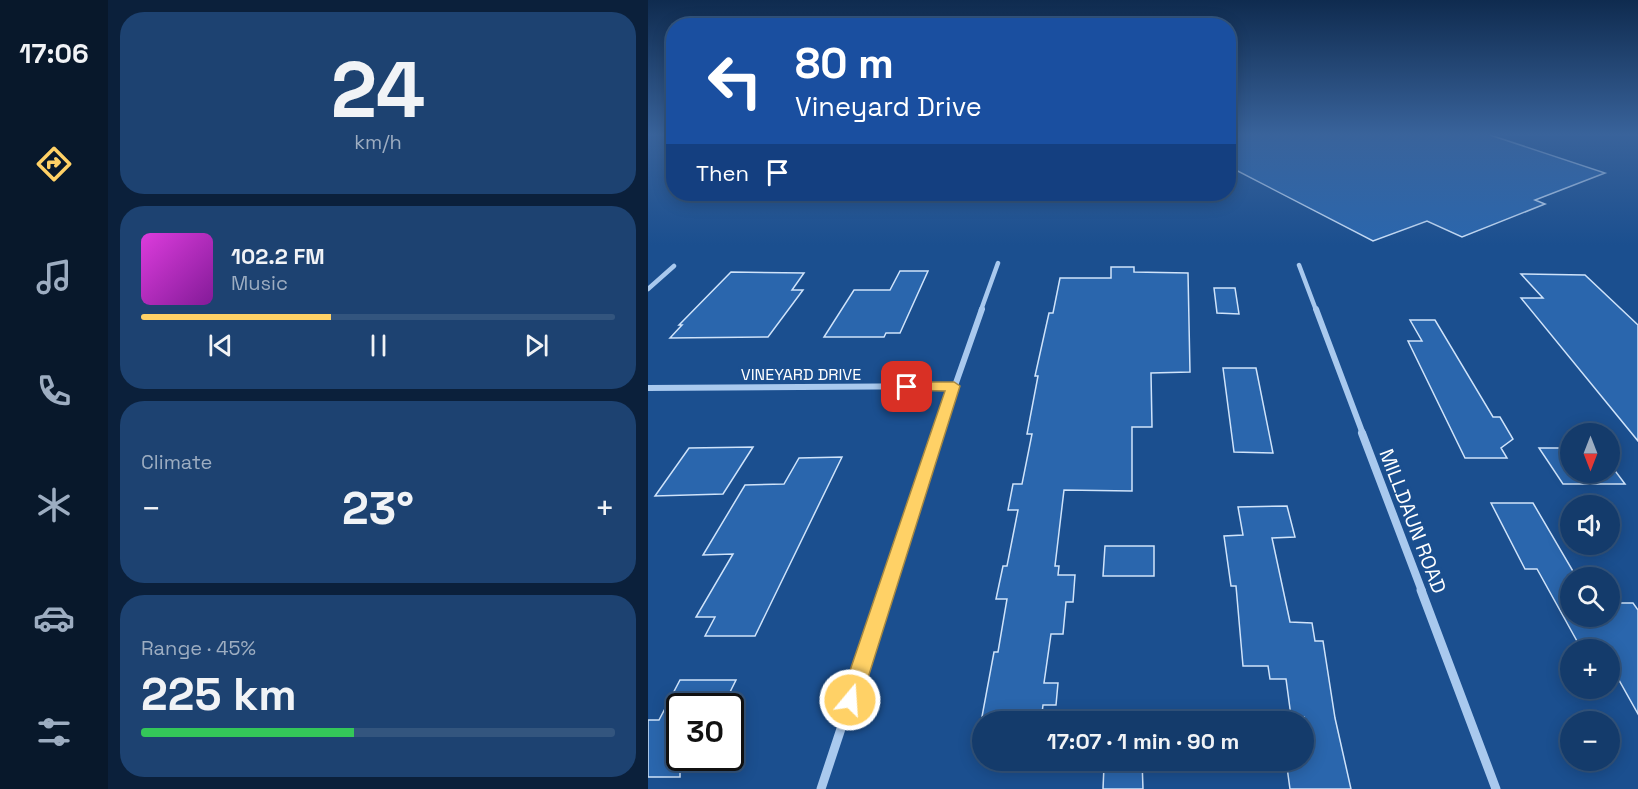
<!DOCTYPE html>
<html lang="en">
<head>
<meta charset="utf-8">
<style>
	body { margin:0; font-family:"Space Grotesk",sans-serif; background:#1d4271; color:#f1f3f6; height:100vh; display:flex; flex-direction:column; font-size:22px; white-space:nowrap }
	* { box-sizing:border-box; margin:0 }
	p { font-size:20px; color:#9dadc1 }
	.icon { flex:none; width:33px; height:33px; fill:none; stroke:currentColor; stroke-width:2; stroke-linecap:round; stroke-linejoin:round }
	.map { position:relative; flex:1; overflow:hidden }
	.sheet { display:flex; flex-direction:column; gap:12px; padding:12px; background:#0b203b; width:540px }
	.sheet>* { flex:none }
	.hud { position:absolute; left:18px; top:18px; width:570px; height:183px; border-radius:24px; box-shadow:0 3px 15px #0003,0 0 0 2px #33557e; background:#1a4fa0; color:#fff; overflow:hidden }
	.needle { width:39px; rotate:180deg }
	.tools { position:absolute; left:912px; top:423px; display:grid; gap:12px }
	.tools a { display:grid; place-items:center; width:60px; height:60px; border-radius:50%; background:#143b6b; box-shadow:0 3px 15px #0003,0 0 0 2px #33557e; font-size:30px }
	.speed { position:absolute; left:18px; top:693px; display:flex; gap:12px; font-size:30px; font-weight:700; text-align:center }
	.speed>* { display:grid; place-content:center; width:78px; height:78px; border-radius:50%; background:#143b6b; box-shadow:0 3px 15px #0003,0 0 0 2px #33557e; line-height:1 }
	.speed .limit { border:3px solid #111; border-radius:9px; background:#fff; color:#111 }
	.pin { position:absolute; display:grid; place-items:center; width:51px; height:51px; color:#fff; margin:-26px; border-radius:12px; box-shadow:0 3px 9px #0006 }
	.me { position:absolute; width:66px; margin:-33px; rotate:18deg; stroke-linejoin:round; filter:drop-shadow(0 0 4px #0008) }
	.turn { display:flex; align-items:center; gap:21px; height:126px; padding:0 30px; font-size:27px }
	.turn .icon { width:78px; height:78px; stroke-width:2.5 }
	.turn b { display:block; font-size:42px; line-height:51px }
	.then { display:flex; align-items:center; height:57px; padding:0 30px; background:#0003; gap:12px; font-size:22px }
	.big { font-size:45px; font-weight:800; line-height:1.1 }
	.sheet .tile { flex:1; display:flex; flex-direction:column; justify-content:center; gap:9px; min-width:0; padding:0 21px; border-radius:24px; background:#1d4271 }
	.sheet .dial { align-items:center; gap:0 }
	.dial b { font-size:78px; line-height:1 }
	.song { display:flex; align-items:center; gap:18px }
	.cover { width:72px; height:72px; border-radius:9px; background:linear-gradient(135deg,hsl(300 70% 55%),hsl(290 70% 35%)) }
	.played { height:6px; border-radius:3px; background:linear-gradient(90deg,#ffd166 40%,#33557e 40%) }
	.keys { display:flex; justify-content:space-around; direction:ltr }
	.heat { display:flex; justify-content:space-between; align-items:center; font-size:33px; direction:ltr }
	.charge { height:9px; border-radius:4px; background:linear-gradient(90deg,#34c759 45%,#33557e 0) }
	.trip { position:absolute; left:324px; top:711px; width:342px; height:60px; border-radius:30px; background:#143b6b; box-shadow:0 3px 15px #0003,0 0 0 2px #33557e; font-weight:800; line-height:60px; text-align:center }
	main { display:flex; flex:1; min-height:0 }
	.tabs { display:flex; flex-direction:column; width:108px; justify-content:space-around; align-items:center; background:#08182b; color:#9dadc1 }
	.tabs .icon { width:42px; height:42px }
	.tabs .current { color:#ffd166 }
	.tabs b { font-size:27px; color:#f1f3f6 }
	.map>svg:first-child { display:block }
</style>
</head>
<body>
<main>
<nav class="tabs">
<b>17:06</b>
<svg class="icon current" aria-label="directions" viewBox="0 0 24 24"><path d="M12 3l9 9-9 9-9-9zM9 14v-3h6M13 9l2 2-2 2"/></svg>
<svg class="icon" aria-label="music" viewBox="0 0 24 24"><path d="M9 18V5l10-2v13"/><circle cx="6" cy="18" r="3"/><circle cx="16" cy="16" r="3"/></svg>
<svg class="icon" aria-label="phone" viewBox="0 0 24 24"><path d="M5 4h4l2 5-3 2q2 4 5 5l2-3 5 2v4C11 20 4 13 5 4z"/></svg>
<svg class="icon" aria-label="climate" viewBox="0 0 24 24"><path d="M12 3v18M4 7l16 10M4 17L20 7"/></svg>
<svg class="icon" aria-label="car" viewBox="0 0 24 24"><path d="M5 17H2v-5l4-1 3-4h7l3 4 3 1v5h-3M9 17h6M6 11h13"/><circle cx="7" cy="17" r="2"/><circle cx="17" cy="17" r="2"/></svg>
<svg class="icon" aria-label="filters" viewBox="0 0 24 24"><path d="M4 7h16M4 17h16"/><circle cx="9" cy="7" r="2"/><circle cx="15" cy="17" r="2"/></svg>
</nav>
<section class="sheet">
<div class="tile dial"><b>24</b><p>km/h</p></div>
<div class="tile">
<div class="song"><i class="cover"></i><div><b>102.2 FM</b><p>Music</p></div></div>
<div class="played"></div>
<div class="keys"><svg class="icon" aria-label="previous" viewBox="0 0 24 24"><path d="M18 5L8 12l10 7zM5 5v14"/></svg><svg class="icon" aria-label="pause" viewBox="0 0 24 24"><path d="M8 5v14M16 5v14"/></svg><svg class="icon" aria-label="next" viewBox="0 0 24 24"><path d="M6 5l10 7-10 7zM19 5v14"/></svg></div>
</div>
<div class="tile"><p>Climate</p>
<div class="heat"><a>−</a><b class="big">23°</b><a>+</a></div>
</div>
<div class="tile"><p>Range · 45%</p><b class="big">225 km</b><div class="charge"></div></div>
</section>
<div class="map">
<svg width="990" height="789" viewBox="0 0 990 789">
	<rect width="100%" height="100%" fill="#1b4f8f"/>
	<path fill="#2a66ad" stroke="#cfe3fa" stroke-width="1.5" d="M 580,134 L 839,134 L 957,173 L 887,200 L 897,204 L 814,237 L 779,221 L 725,241 L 580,166 Z
		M 463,267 L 486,267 L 486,272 L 540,273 L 542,372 L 503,373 L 504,427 L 484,427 L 484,491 L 416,490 L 407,566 L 411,566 L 410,575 L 427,575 L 425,602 L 418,602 L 415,634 L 403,634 L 396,683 L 410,683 L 408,705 L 395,705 L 393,722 L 333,722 L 346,652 L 350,652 L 359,599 L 348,599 L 355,566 L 359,566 L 370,510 L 360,510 L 365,484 L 374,484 L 384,434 L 379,434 L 390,376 L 387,376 L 401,313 L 405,313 L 412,278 L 463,278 Z
		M 252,271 L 280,271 L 252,333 L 238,333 L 236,337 L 176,337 L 206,290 L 242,290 Z
		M 83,272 L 156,273 L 144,290 L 155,290 L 120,337 L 22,338 L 34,325 L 31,325 Z
		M 873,274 L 937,275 L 990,325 L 990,441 L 873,298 L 895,298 Z
		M 566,288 L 587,288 L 591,314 L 569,313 Z
		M 762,320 L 787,320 L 845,417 L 852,417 L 865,439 L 853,448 L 859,458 L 817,458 L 760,341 L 774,341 Z
		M 575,368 L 608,368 L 625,453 L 586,452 Z
		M 105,447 L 75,494 L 7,496 L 41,448 Z
		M 891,448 L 922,448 L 922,472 L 962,472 L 962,464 L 977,484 L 915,484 Z
		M 194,457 L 107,636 L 57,636 L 67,617 L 48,617 L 85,554 L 55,555 L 97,485 L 136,484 L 151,458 Z
		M 843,503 L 885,503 L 929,578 L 922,578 L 922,616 L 962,616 L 962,603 L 985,603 L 990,610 L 990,714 L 962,664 L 962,650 L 934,650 L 889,569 L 877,569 Z
		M 639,506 L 647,537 L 624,538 L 642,622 L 664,623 L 667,641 L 675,641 L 687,718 L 703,789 L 642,789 L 638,760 L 656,760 L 656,717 L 643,716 L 638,679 L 622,679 L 620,666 L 595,666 L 588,586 L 583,586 L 576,536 L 595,535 L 590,507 Z
		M 457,546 L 506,546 L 506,576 L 455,576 Z
		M 32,680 L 88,680 L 75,706 L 32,706 L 32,777 L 0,777 L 0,720 L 11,720 Z
		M 493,714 L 493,722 L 447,722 L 447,716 Z
		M 446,760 L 494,760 L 495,789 L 455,789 L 456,766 L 446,766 Z"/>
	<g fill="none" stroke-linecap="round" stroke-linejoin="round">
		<path stroke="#a9c9ee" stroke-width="4.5" d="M 651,265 L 668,310
			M 0,289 L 26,266
			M 333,310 L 350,263"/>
		<path stroke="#a9c9ee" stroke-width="6" d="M 668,309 L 715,434
			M 0,388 L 306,386
			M 290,434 L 334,309"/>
		<path stroke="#a9c9ee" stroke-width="8" d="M 714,433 L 774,591
			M 238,591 L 290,433"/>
		<path stroke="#a9c9ee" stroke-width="9" d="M 773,590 L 848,789
			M 173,789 L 239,590"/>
	</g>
	<linearGradient id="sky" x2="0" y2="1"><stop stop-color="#0f2b4f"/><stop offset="0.55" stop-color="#39639b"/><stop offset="1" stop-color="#39639b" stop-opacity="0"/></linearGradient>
	<rect width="990" height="245" fill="url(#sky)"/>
	<path fill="#ffd166" stroke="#a68842" stroke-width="1.5" d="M 259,382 L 306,382 L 312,386 L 213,700 L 210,707 L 202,710 L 195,707 L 192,700 L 297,391 L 254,390 L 252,387 L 254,384 Z"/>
	<g text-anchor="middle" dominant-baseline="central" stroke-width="6" stroke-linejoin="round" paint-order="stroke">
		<g font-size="16" fill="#fff" stroke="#1b4f8f">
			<text x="153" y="374">VINEYARD DRIVE</text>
		</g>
		<g font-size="20" fill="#fff" stroke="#1b4f8f">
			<text transform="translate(765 521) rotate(69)">MILLDAUN ROAD</text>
		</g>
	</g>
</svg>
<div class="tools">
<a><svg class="needle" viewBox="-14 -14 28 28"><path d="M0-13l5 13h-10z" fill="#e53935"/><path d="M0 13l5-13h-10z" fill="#9dadc1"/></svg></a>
<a><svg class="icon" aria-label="sound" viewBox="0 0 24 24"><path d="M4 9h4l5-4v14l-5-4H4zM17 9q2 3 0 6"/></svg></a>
<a><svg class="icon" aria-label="search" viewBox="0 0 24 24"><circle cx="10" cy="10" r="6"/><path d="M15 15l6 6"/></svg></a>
<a>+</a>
<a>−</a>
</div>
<div class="speed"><div class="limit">30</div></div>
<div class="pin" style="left:259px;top:387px;background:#d93025"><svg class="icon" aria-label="arrive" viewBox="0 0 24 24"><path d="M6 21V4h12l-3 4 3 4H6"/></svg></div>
<svg class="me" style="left:202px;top:700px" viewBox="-20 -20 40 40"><circle r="17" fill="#ffd166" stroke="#fff" stroke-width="3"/><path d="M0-11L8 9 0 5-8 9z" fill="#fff"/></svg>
<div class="trip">17:07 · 1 min · 90 m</div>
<div class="hud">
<div class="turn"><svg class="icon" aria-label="left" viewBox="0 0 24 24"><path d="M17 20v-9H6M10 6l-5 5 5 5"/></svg><div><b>80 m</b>Vineyard Drive</div></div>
<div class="then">Then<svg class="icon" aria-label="arrive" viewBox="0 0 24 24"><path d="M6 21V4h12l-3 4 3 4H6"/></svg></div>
</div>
</div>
</main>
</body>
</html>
